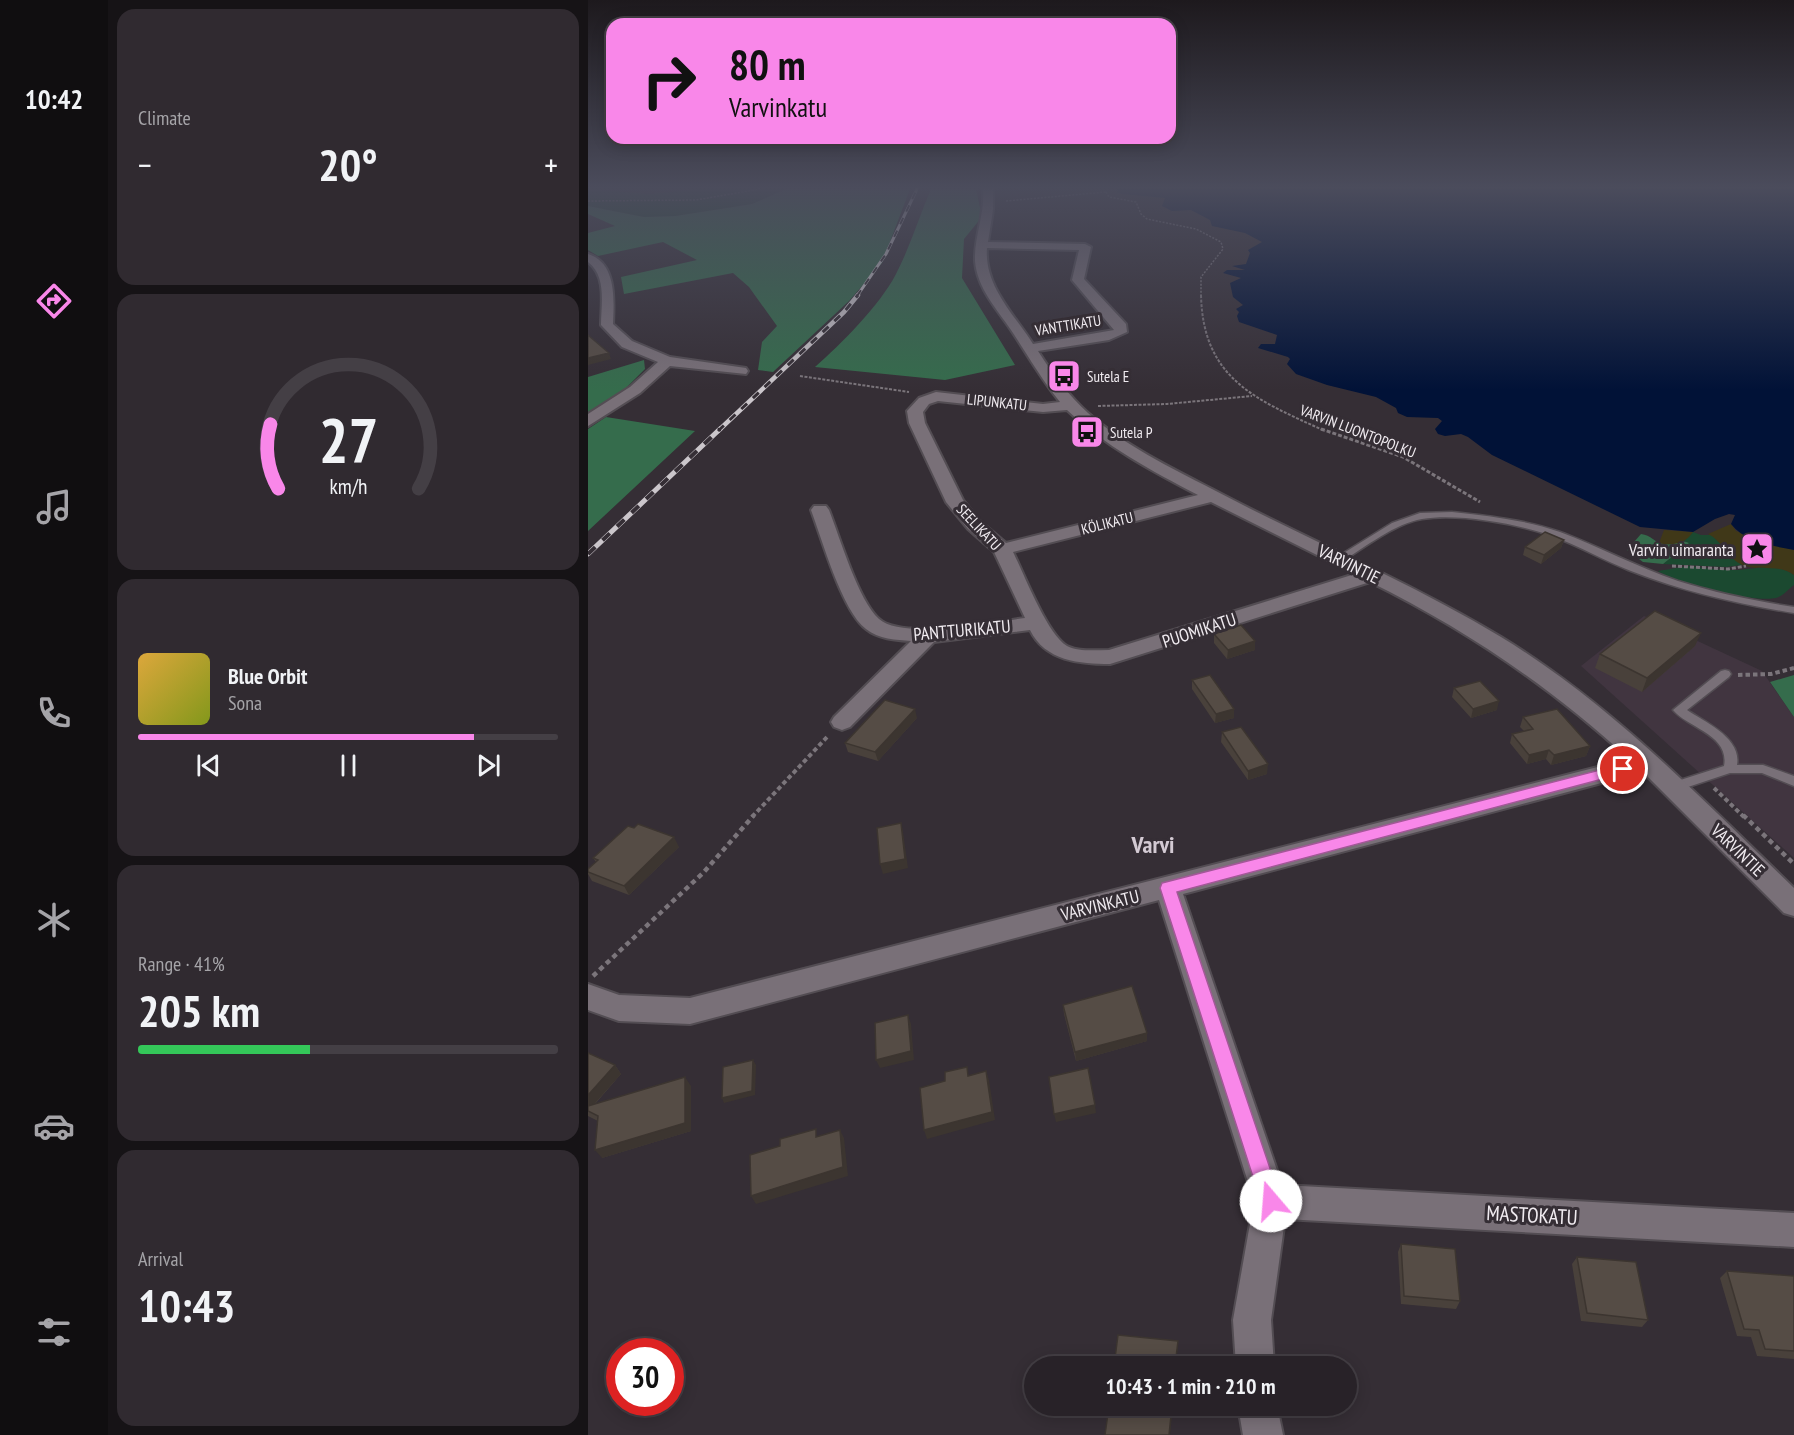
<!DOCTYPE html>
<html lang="en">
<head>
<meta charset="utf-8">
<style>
	body { margin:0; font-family:"PT Sans Narrow",sans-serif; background:#302a30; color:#f1f3f6; height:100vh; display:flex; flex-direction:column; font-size:22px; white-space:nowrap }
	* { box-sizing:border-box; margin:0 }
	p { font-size:20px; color:#a5a4a8 }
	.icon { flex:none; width:33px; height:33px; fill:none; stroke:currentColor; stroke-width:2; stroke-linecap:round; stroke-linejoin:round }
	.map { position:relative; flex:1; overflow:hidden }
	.drawer { display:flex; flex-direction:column; gap:9px; padding:9px; background:#161316; width:480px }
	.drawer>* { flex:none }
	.guide { position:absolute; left:18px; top:18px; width:570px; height:126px; border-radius:18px; box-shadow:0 3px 15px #0003,0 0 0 2px #443f45; background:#f987e9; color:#111; overflow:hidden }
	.speed { position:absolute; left:18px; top:1338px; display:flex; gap:12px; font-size:30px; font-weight:700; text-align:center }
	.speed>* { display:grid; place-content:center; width:78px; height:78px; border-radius:50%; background:#282228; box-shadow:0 3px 15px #0003,0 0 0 2px #443f45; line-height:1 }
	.speed .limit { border:9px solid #d22; background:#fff; color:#111 }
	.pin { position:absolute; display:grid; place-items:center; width:51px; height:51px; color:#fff; margin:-26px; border:3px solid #fff; border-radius:50%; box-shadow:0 2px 6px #0007 }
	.me { position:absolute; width:66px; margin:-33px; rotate:342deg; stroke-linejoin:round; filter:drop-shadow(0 0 4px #0008) }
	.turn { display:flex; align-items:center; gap:21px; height:126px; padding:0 24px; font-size:27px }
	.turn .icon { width:78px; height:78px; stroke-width:2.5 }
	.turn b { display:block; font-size:42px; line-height:51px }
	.big { font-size:45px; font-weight:700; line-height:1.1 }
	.drawer .widget { flex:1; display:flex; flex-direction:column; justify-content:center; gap:9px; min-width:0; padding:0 21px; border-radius:18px; background:#302a30 }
	.drawer .dial { align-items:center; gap:0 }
	.dial svg { height:156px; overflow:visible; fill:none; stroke:#443f45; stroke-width:7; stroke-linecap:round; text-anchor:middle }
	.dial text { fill:#f1f3f6; stroke:none }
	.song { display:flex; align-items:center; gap:18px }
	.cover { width:72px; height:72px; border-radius:9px; background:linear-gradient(135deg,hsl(40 70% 55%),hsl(70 70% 35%)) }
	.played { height:6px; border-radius:3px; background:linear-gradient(90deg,#f987e9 80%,#443f45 80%) }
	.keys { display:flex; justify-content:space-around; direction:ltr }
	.heat { display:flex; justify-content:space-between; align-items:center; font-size:33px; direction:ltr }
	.charge { height:9px; border-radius:4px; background:linear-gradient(90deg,#34c759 41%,#443f45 0) }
	.trip { position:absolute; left:436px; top:1356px; width:333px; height:60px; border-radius:30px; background:#282228; box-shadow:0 3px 15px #0003,0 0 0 2px #443f45; font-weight:700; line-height:60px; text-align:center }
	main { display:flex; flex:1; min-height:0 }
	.menu { display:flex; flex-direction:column; width:108px; justify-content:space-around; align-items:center; background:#100e10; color:#a5a4a8 }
	.menu .icon { width:42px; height:42px }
	.menu .active { color:#f987e9 }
	.menu b { font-size:27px; color:#f1f3f6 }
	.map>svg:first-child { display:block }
</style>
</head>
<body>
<main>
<nav class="menu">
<b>10:42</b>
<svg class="icon active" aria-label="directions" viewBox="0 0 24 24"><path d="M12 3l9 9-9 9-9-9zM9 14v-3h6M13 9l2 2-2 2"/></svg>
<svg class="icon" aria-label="music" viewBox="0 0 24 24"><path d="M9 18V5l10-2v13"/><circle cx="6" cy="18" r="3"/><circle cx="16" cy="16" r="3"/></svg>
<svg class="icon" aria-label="phone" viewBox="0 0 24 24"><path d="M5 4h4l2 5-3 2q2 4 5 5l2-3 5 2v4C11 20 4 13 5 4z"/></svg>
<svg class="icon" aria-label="climate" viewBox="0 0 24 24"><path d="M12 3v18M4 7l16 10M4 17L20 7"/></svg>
<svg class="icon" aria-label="car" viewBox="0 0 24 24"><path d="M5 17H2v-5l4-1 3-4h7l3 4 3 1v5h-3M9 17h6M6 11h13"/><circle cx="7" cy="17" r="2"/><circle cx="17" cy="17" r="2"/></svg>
<svg class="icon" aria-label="filters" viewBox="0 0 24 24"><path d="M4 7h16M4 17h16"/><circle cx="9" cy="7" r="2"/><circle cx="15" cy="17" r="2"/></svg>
</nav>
<section class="drawer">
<div class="widget"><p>Climate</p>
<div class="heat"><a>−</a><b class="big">20°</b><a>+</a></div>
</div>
<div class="widget dial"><svg viewBox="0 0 100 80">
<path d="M14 69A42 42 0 1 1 86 69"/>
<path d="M14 69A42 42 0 0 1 10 36" stroke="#f987e9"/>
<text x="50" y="56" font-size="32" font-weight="700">27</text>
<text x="50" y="72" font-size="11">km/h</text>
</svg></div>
<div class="widget">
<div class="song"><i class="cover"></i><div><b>Blue Orbit</b><p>Sona</p></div></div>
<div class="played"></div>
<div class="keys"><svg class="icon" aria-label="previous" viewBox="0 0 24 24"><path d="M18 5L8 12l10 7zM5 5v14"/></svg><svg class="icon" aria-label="pause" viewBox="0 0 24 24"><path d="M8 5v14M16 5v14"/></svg><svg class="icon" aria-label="next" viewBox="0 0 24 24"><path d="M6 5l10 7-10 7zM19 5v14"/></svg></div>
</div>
<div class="widget"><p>Range · 41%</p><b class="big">205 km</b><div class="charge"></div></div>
<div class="widget"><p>Arrival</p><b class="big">10:43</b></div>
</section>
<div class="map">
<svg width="1206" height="1435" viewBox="0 0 1206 1435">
	<rect width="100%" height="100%" fill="#352e35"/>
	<path fill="#413540" d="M 1056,616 L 1174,671 L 1206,717 L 1206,858 L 993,666 Z"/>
	<path fill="#1b4930" d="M 0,189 L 61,194 L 113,189 L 198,189 L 164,204 L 87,216 L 56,217 L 0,206 Z
		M 1105,532 L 1113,535 L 1124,535 L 1154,565 L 1138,567 L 1075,564 L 1101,543 L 1096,541 Z
		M 1101,566 C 1115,568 1130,570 1145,570 C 1164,570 1188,561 1206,575 L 1206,585 C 1200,589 1197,595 1188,598 C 1165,603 1089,584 1070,571 Z"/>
	<path fill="#356c4c" d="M 198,189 L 322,189 L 294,263 L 261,301 L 185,372 L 170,370 L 174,342 L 189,326 L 161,287 L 145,273 L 36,294 L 33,277 L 109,260 L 75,242 L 10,256 L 0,250 L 0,233 L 27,226 L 0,214 L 0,206 L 56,217 L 87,216 L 164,204 Z
		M 343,189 L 388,189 L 394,217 L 376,239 L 374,278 L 427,365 L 357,380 L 227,367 C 253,344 292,305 308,274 C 322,247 331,217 343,189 Z
		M 56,360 L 57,369 L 33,393 L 0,413 L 0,377 Z
		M 18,417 L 107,431 L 0,531 L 0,429 Z
		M 1053,534 C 1063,535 1067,543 1076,544 C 1085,546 1094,539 1101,543 L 1075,564 L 1055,562 L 1039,550 Z
		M 1206,675 L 1206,717 L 1182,682 Z"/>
	<path fill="#403818" d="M 1143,524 L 1148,531 L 1206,550 L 1206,575 C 1191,563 1172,572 1155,565 C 1139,559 1135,541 1120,534 Z
		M 1076,530 L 1105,532 C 1097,544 1084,546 1071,543 Z"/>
	<path fill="#011237" d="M 530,189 L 1206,189 L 1206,550 C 1185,546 1157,542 1143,524 L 1147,515 L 1141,514 L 1127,519 L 1105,532 L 1052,527 L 904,455 L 880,437 L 873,434 L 857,436 L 850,434 L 847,429 L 854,421 L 850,418 L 819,417 L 810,413 L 808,408 L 788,397 L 739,385 L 708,374 L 699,364 L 702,359 L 700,357 L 670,348 L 673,344 L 687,344 L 689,335 L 651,322 L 649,316 L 651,312 L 648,309 L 655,305 L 645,297 L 642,283 L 653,278 L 635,273 L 639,270 L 657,270 L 644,266 L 658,264 L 662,253 L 660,250 L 674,242 L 657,233 L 624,226 L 622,220 L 603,210 L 584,211 L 574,206 L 577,198 L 535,194 L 529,192 Z"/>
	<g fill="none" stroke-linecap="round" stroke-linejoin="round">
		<g stroke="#534d53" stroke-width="3">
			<path id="service" d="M 864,512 C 900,516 938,520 972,532 C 1012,547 1049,567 1090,581 C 1128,593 1167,601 1206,607 L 1206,613 C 1151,604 1096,592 1043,571 C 1017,561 991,546 964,536 C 930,524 871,513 834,519 C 808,523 777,547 755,561 L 751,562 L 746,559 L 804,523 L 832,513 Z
				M 1137,670 L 1141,671 L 1143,674 L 1141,677 L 1099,710 C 1117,722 1154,738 1149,765 L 1175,765 L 1206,776 L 1206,786 L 1174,773 L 1142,773 L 1085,792 L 1080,790 L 1079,787 L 1080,784 L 1136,766 C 1142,735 1100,728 1085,710 L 1133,671 Z"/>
		</g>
		<g stroke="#534d53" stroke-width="4">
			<path id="minor" d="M 395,189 L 405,189 L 405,210 L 400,242 L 497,244 L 503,247 L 496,279 L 538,324 L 539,332 L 521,340 L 450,351 C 464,373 480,395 500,413 C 536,445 581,467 624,489 C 720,540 820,581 913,637 C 1023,704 1114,799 1206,888 L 1206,916 L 1196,913 L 1055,772 L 595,894 L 694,1185 L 1206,1213 L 1206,1247 L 697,1219 L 683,1320 L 686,1366 L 648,1366 L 645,1320 L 666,1201 L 571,900 L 102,1024 L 31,1021 L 0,1010 L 0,984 L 31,995 L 102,998 L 1041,759 C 963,687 877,629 782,582 L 522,664 C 492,664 457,661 442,630 L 346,642 L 262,727 L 254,730 L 246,727 L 243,722 L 246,717 L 323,641 C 309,640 290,639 278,629 C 254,611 234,539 223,510 L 226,506 L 238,506 L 241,510 C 252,538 270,600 291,619 C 314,640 406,622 437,618 L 406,552 L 380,529 L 358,502 L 321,423 L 319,411 L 331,398 L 348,392 L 455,404 L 472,402 C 453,379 439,354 423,330 C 409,309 389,288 387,261 C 386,237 397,214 395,189 ZM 399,248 L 491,250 L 484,280 L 526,330 L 445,344 C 426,314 396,286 399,248 ZM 350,401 L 455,412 L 479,410 C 517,446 564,471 610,495 L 418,543 L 392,521 L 375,500 L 337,423 L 335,412 L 341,404 ZM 623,502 L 767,574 L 521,650 C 507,650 491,652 479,646 C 459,634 436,574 425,552 Z
				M 0,254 C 29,263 26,300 25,324 L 44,341 L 82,357 L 158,368 L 160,371 L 158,374 L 82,366 L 52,393 L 0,426 L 0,414 L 42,387 L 70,362 L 34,347 L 13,325 C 13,305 19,276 0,262 Z
				M 650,1406 L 689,1406 L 695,1435 L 655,1435 Z"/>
		</g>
		<path stroke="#7b757b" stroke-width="1.5" stroke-dasharray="2 1.5" stroke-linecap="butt" d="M 518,192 L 521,197 L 548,202 L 553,214 L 559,219 L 608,229 L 633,242 L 635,249 L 613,277 L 613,296
			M 0,201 L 108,200 L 172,189
			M 418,201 L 518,192"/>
		<path stroke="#7b757b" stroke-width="2" stroke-dasharray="3 1.5" stroke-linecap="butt" d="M 613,295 C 615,380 669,400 737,431
			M 212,376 L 321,392
			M 510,406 L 579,404 L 664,396"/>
		<path stroke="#7b757b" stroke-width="3" stroke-dasharray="4 2" stroke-linecap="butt" d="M 733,429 L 815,457 L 892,502
			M 1084,566 L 1140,569 L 1158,566"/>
		<path stroke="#7b757b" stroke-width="4" stroke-dasharray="4.5 3" stroke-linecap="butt" d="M 1150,675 L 1183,674 L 1206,668
			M 1126,788 L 1156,817
			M 164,817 L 241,735"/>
		<path stroke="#7b757b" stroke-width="4.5" stroke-dasharray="5 4" stroke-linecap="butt" d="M 1155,815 L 1206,864
			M 5,976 L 116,872 L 166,815"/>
		<use href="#service" fill="#797078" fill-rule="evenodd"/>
		<use href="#minor" fill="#797078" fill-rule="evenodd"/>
		<g stroke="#cbc6cb" stroke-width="3">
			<path id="rail-far2" d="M 269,296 L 298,254 L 329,189"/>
		</g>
		<g stroke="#cbc6cb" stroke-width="4.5">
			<path id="rail-far1" d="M 130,431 L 256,312 L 270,295"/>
		</g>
		<g stroke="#cbc6cb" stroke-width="5">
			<path id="rail" d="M 0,554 L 132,429"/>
		</g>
		<use href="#rail-far2" stroke="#352e35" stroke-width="2" stroke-dasharray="7" stroke-linecap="butt"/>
		<use href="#rail-far1" stroke="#352e35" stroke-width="3" stroke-dasharray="8" stroke-linecap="butt"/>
		<use href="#rail" stroke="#352e35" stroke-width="4" stroke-dasharray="10" stroke-linecap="butt"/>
	</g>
	<path fill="#49413b" d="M 976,540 L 973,548 L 953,564 L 935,555 L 937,547 Z
		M 626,634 L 667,650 L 639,659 L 626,643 Z
		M 1107,646 L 1054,692 L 1007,668 L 1012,654 Z
		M 604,680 L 646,718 L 627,723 L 604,689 Z
		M 866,688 L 909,710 L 883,718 L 864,697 Z
		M 935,717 L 1002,746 L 998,756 L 963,765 L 958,759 L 939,764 L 922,743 L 924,734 L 936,731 L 932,727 Z
		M 329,718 L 290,761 L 260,752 L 257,743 Z
		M 634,732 L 679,774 L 660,780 L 633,742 Z
		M 46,828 L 91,847 L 41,895 L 4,881 L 0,874 L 0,869 L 8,862 L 5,858 Z
		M 475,1005 L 559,1041 L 488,1061 L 476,1014 Z
		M 0,1053 L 27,1065 L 33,1074 L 7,1104 L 103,1086 L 103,1131 L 14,1158 L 10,1121 L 0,1116 Z
		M 813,1244 L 872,1301 L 868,1309 L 813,1304 L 810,1252 Z
		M 989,1257 L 1060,1320 L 1054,1327 L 993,1321 L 984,1264 Z
		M 1139,1271 L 1206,1276 L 1206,1359 L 1169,1356 L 1163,1337 L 1149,1336 L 1132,1278 Z"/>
	<path fill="#3c3530" d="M 21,353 L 23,359 L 0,365 L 0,358 Z
		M 976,540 L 973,548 L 953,564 L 956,555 Z
		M 1113,633 L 1107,646 L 1054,692 L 1059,678 Z
		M 667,641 L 667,650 L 639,659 L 640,650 Z
		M 911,701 L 909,710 L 883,718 L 885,709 Z
		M 327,709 L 329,718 L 290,761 L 287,752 Z
		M 646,709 L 646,718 L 627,723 L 628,714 Z
		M 1002,746 L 998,756 L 963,765 L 966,755 Z
		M 961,750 L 958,759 L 939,764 L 941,755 Z
		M 680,764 L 679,774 L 660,780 L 660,771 Z
		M 313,823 L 315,832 L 320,868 L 295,874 L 292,864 Z
		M 86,837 L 91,847 L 41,895 L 36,886 Z
		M 320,1015 L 323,1024 L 326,1060 L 292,1068 L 288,1060 Z
		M 559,1033 L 559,1041 L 488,1061 L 487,1052 Z
		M 165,1060 L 168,1065 L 167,1095 L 136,1103 L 134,1098 Z
		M 27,1065 L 33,1074 L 0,1111 L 0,1095 Z
		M 398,1071 L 401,1080 L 407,1120 L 339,1139 L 336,1130 Z
		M 97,1077 L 103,1086 L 103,1131 L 14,1158 L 7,1150 Z
		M 507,1105 L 508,1113 L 468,1122 L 466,1114 Z
		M 252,1130 L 256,1138 L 260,1176 L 168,1204 L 163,1196 Z
		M 584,1406 L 585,1406 L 582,1435 L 581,1435 Z"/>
	<path fill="#554c45" stroke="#3c3530" stroke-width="1.5" d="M 0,335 L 21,353 L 0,358 Z
		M 957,532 L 976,540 L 956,555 L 937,547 Z
		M 1067,611 L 1113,633 L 1059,678 L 1012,654 Z
		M 653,625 L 667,641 L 640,650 L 626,634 Z
		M 622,675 L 646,709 L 628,714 L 604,680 Z
		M 892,681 L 911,701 L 885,709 L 866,688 Z
		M 297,700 L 327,709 L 287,752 L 257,743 Z
		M 969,709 L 1002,746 L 966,755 L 961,750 L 941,755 L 924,734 L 945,729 L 935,717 Z
		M 653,727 L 680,764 L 660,771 L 634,732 Z
		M 313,823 L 317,859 L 292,864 L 289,828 Z
		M 50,824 L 86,837 L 36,886 L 0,872 L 0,869 L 10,860 L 5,858 L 40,826 L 46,828 Z
		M 544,986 L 559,1033 L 487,1052 L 475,1005 Z
		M 320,1015 L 323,1051 L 288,1060 L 287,1023 Z
		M 0,1053 L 27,1065 L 0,1095 Z
		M 165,1060 L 164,1091 L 134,1098 L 135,1067 Z
		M 379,1067 L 380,1076 L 398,1071 L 404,1112 L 336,1130 L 332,1088 L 357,1081 L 357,1072 Z
		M 500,1068 L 507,1105 L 466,1114 L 461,1077 Z
		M 97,1077 L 97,1123 L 7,1150 L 10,1116 L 0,1111 L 0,1106 Z
		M 228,1129 L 228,1137 L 252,1130 L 255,1167 L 163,1196 L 162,1155 L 192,1146 L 192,1139 Z
		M 813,1244 L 867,1249 L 872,1301 L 816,1296 Z
		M 989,1257 L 1048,1262 L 1060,1320 L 999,1313 Z
		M 1139,1271 L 1206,1276 L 1206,1351 L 1177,1349 L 1171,1330 L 1156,1329 Z
		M 530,1335 L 590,1341 L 587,1366 L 526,1366 Z
		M 521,1406 L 584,1406 L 581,1435 L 517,1435 Z"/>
	<linearGradient id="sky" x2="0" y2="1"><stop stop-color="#1d191d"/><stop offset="0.48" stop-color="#4b4c5c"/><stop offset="1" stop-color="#4b4c5c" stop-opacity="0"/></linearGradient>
	<rect width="1206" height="390" fill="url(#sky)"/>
	<path fill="#f987e9" stroke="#a25897" stroke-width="1.5" d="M 1035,764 L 1043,769 L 1041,772 L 589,892 L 693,1201 L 690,1208 L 683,1211 L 675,1208 L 572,888 L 574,883 Z"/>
	<defs>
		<g id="bus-square" transform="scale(1.725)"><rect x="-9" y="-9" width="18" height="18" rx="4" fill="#f987e9" stroke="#352e35"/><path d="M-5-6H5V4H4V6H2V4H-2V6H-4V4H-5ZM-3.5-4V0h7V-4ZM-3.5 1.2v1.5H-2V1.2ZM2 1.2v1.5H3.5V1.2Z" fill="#111"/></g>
		<g id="sight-square" transform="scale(1.725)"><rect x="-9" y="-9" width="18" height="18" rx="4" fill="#f987e9" stroke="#352e35"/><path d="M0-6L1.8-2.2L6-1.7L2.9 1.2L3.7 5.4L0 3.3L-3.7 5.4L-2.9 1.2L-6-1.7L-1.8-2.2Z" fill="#111"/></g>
	</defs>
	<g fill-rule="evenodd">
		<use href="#bus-square" x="476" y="376"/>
		<use href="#bus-square" x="499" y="432"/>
		<use href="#sight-square" x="1169" y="549"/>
	</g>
	<g text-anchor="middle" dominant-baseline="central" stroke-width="6" stroke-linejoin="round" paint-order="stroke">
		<g font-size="15" fill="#f0ebf0" stroke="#352e35">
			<text transform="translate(480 325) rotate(-9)">VANTTIKATU</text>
			<text transform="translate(409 402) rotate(6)">LIPUNKATU</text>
			<text transform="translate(770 431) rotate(21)">VARVIN LUONTOPOLKU</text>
			<text transform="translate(519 523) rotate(-14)">KÖLIKATU</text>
			<text transform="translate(391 527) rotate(47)">SEELIKATU</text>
		</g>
		<g font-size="15" fill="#f0ebf0" stroke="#352e35" text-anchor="start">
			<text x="499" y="376">Sutela E</text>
			<text x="522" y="432">Sutela P</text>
		</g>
		<g font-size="18" fill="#f0ebf0" stroke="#352e35" text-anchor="end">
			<text x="1146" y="549">Varvin uimaranta</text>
		</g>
		<g font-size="18" fill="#f0ebf0" stroke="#352e35">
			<text transform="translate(761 564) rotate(26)">VARVINTIE</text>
			<text transform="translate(374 630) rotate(-5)">PANTTURIKATU</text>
			<text transform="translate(611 630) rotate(-18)">PUOMIKATU</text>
			<text transform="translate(1150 850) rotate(44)">VARVINTIE</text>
			<text transform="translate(512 905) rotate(-14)">VARVINKATU</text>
		</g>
		<g font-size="21" fill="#f0ebf0" stroke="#352e35">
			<text transform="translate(944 1215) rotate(3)">MASTOKATU</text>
		</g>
		<g font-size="24" font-weight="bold" fill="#d3cad3" stroke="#352e35">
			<text x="565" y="844">Varvi</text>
		</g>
	</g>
</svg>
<div class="speed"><div class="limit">30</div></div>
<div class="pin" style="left:1035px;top:769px;background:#d93025"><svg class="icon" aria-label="arrive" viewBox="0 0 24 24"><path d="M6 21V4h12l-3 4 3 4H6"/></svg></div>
<svg class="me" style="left:683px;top:1201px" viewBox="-20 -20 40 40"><circle r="19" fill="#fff"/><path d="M0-13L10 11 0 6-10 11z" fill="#f987e9"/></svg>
<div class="trip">10:43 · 1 min · 210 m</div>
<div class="guide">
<div class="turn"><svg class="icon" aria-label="right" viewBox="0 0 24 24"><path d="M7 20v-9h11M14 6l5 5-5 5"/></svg><div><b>80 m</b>Varvinkatu</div></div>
</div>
</div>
</main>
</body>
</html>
